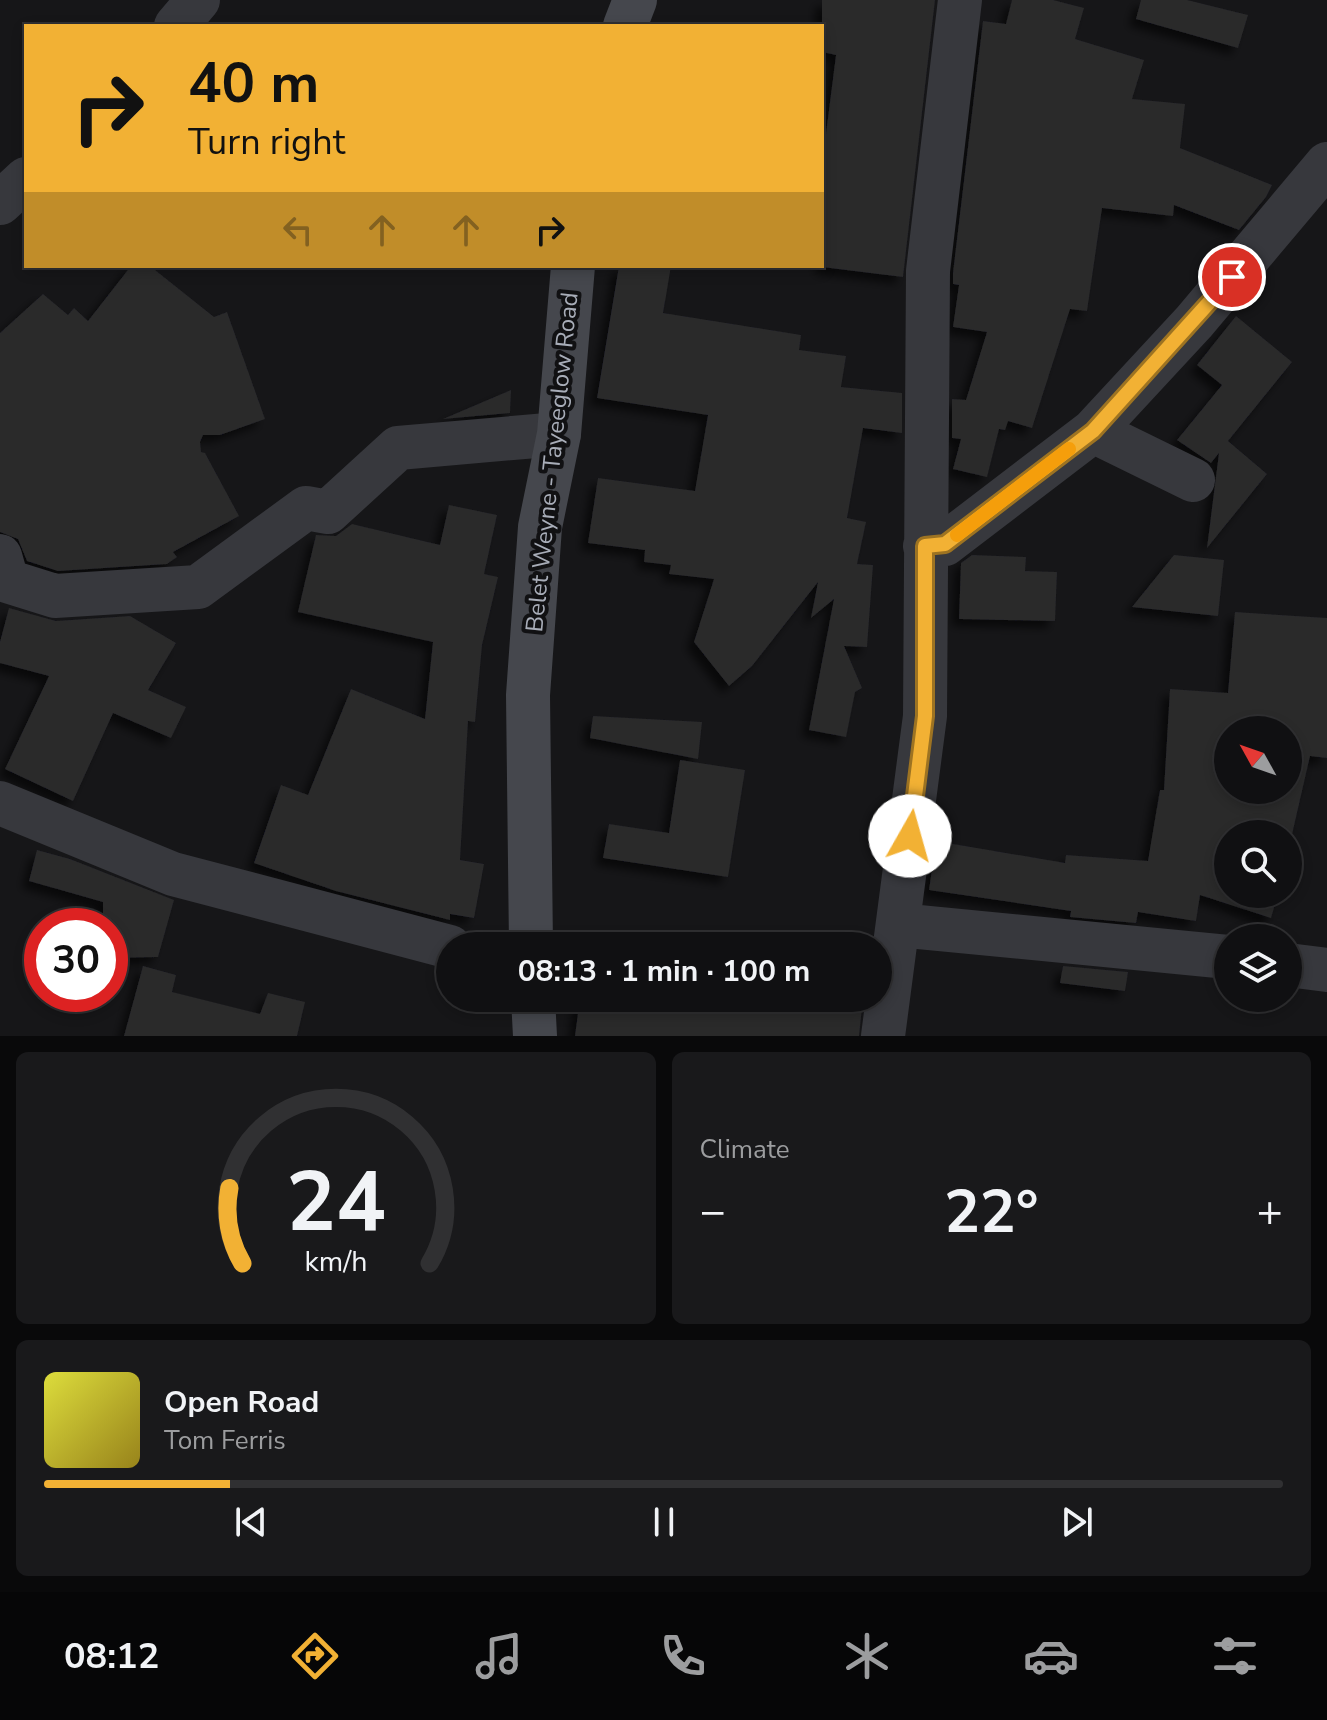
<!DOCTYPE html>
<html lang="en">
<head>
<meta charset="utf-8">
<style>
	body { margin:0; font-family:"Nunito Sans",sans-serif; background:#19191b; color:#f1f3f6; height:100vh; display:flex; flex-direction:column; font-size:30px; white-space:nowrap }
	* { box-sizing:border-box; margin:0 }
	p { font-size:26px; color:#9c9d9f }
	.icon { flex:none; width:44px; height:44px; fill:none; stroke:currentColor; stroke-width:2; stroke-linecap:round; stroke-linejoin:round }
	.map { position:relative; height:1036px; overflow:hidden }
	.details { display:flex; flex-direction:column; gap:16px; padding:16px; background:#09090a; flex:1 }
	.details>* { flex:none }
	.hud { position:absolute; left:24px; top:24px; width:800px; height:244px; border-radius:0px; box-shadow:0 4px 12px #0003,0 0 0 2px #303032; background:#f2b134; color:#111; overflow:hidden }
	.needle { width:52px; rotate:310deg }
	.buttons { position:absolute; left:1214px; top:716px; display:grid; gap:16px }
	.buttons a { display:grid; place-items:center; width:88px; height:88px; border-radius:50%; background:#101012; box-shadow:0 4px 12px #0003,0 0 0 2px #303032; font-size:40px }
	.speed { position:absolute; left:24px; top:908px; display:flex; gap:16px; font-size:40px; font-weight:700; text-align:center }
	.speed>* { display:grid; place-content:center; width:104px; height:104px; border-radius:50%; background:#101012; box-shadow:0 4px 12px #0003,0 0 0 2px #303032; line-height:1 }
	.speed .limit { border:12px solid #d22; background:#fff; color:#111 }
	.pin { position:absolute; display:grid; place-items:center; width:68px; height:68px; color:#fff; margin:-34px; border:4px solid #fff; border-radius:50%; box-shadow:0 2px 8px #0007 }
	.me { position:absolute; width:88px; margin:-44px; rotate:7deg; stroke-linejoin:round; filter:drop-shadow(0 0 6px #0008) }
	.turn { display:flex; align-items:center; gap:28px; height:168px; padding:0 32px; font-size:36px }
	.turn .icon { width:104px; height:104px; stroke-width:2.5 }
	.turn b { display:block; font-size:56px; line-height:68px }
	.lanes { display:flex; align-items:center; height:76px; padding:0 32px; background:#0003; justify-content:center; gap:40px; direction:ltr }
	.lanes .off { opacity:.35 }
	.big { font-size:60px; font-weight:700; line-height:1.1 }
	.details .card { flex:1; display:flex; flex-direction:column; justify-content:center; gap:12px; min-width:0; padding:0 28px; border-radius:12px; background:#19191b }
	.details .dial { align-items:center; gap:0 }
	.dial svg { height:208px; overflow:visible; fill:none; stroke:#303032; stroke-width:7; stroke-linecap:round; text-anchor:middle }
	.dial text { fill:#f1f3f6; stroke:none }
	.song { display:flex; align-items:center; gap:24px }
	.cover { width:96px; height:96px; border-radius:12px; background:linear-gradient(135deg,hsl(60 70% 55%),hsl(50 70% 35%)) }
	.played { height:8px; border-radius:4px; background:linear-gradient(90deg,#f2b134 15%,#303032 15%) }
	.keys { display:flex; justify-content:space-around; direction:ltr }
	.heat { display:flex; justify-content:space-between; align-items:center; font-size:44px; direction:ltr }
	.details .tiles { flex:1; display:grid; gap:16px; grid-template-columns:1fr 1fr }
	.card:last-child { grid-column:span 2 }
	.trip { position:absolute; left:436px; top:932px; width:456px; height:80px; border-radius:40px; background:#101012; box-shadow:0 4px 12px #0003,0 0 0 2px #303032; font-weight:700; line-height:80px; text-align:center }
	.menu { display:flex; height:128px; justify-content:space-around; align-items:center; background:#060607; color:#9c9d9f }
	.menu .icon { width:56px; height:56px }
	.menu .current { color:#f2b134 }
	.menu b { font-size:36px; color:#f1f3f6 }
	.map>svg:first-child { display:block }
</style>
</head>
<body>
<div class="map">
<svg width="1327" height="1036" viewBox="0 0 1327 1036">
	<defs>
		<filter id="shadow"><feDropShadow dx="-7" dy="7" stdDeviation="4" flood-color="#0009"/></filter>
	</defs>
	<rect width="100%" height="100%" fill="#161618"/>
	<path fill="#29292c" fill-rule="evenodd" filter="url(#shadow)" d="M 822,0 L 935,0 L 903,277 L 822,267 L 822,165 L 836,55 L 822,52 Z
		M 1012,0 L 1053,0 L 1084,8 L 1075,39 L 1144,60 L 1132,99 L 1185,104 L 1180,148 L 1272,185 L 1266,197 L 1239,230 L 1174,205 L 1173,216 L 1102,208 L 1087,311 L 1070,309 L 1032,428 L 1008,421 L 1005,430 L 999,429 L 987,477 L 953,469 L 961,439 L 952,438 L 952,399 L 966,400 L 987,332 L 953,327 L 959,285 L 953,284 L 953,273 L 983,21 L 1006,24 Z
		M 1141,0 L 1187,0 L 1248,15 L 1238,48 L 1136,19 Z
		M 131,266 L 150,266 L 214,317 L 227,312 L 265,419 L 220,435 L 203,435 L 200,442 L 201,452 L 205,453 L 239,516 L 173,552 L 177,557 L 167,564 L 58,571 L 27,561 L 18,539 L 0,532 L 0,333 L 43,294 L 68,315 L 74,308 L 88,321 Z
		M 619,266 L 671,266 L 663,313 L 801,335 L 799,350 L 846,356 L 841,387 L 902,393 L 902,433 L 863,428 L 847,518 L 866,522 L 857,564 L 873,565 L 867,647 L 844,646 L 862,688 L 855,692 L 846,737 L 809,730 L 834,599 L 811,618 L 818,582 L 752,666 L 729,686 L 694,642 L 714,579 L 669,574 L 671,565 L 644,562 L 645,550 L 588,543 L 598,478 L 695,491 L 708,415 L 597,398 Z
		M 1236,316 L 1292,362 L 1228,441 L 1267,474 L 1207,548 L 1219,453 L 1211,463 L 1177,440 L 1222,385 L 1197,365 Z
		M 511,390 L 510,413 L 443,419 Z
		M 449,505 L 497,515 L 484,574 L 498,577 L 482,645 L 475,722 L 468,721 L 460,860 L 484,864 L 474,918 L 450,914 L 450,920 L 336,891 L 254,863 L 281,785 L 308,795 L 351,689 L 425,719 L 433,642 L 298,612 L 316,535 L 336,536 L 352,524 L 440,545 Z
		M 972,555 L 1026,557 L 1025,571 L 1057,572 L 1055,621 L 959,619 L 961,563 Z
		M 1174,555 L 1224,560 L 1218,616 L 1132,607 Z
		M 9,608 L 56,621 L 130,616 L 176,643 L 148,690 L 186,707 L 171,738 L 113,713 L 73,801 L 5,769 L 49,676 L 0,663 L 0,642 Z
		M 1235,612 L 1327,618 L 1327,758 L 1310,756 L 1288,852 L 1288,834 L 1228,834 L 1228,894 L 1278,894 L 1271,918 L 1200,895 L 1196,921 L 1138,912 L 1136,923 L 1070,917 L 1071,911 L 929,890 L 936,841 L 1065,863 L 1066,855 L 1148,861 L 1160,790 L 1164,790 L 1170,689 L 1228,693 ZM 1228,730 L 1288,730 L 1288,790 L 1228,790 Z
		M 593,716 L 702,722 L 698,759 L 590,738 Z
		M 680,760 L 745,770 L 728,877 L 603,858 L 609,824 L 669,833 Z
		M 37,850 L 70,859 L 174,900 L 158,957 L 110,958 L 110,926 L 103,926 L 103,902 L 29,881 Z
		M 599,930 L 710,946 L 596,946 Z
		M 143,966 L 176,975 L 172,992 L 260,1014 L 268,993 L 305,1002 L 297,1036 L 124,1036 Z
		M 1063,966 L 1128,972 L 1125,991 L 1060,983 Z
		M 580,998 L 863,998 L 859,1036 L 575,1036 Z"/>
	<g fill="none" stroke-linecap="round" stroke-linejoin="round">
		<path stroke="#37383d" stroke-width="44" d="M 176,26 L 198,0
			M 0,203 L 26,179
			M 1093,431 L 1193,480
			M 925,546 L 945,544 L 1093,431 L 1194,322 L 1327,164
			M 0,556 L 7,581 L 55,596 L 198,587 L 306,508 L 328,512 L 398,448 L 559,434
			M 0,803 L 173,874 L 450,947
			M 898,925 L 1228,957
			M 1288,965 L 1327,970
			M 883,1036 L 925,716 L 928,271 L 960,0"/>
		<path stroke="#45474d" stroke-width="44" d="M 625,26 L 635,0
			M 531,946 L 528,695 L 540,527 L 559,434 L 573,266
			M 533,998 L 535,1036"/>
	</g>
	<g fill="none" stroke-linecap="round" stroke-linejoin="round">
		<g stroke="#9d7322" stroke-width="20">
			<path id="route" d="M 910,836 L 925,716 L 925,546 L 945,544 L 1093,431 L 1232,277"/>
		</g>
		<use href="#route" stroke="#f2b134" stroke-width="14"/>
		<path stroke="#f59e0b" stroke-width="14" d="M 957,535 L 1069,449"/>
	</g>
	<g text-anchor="middle" dominant-baseline="central" stroke-width="8" stroke-linejoin="round" paint-order="stroke">
		<g font-size="24" fill="#a8adb8" stroke="#111113">
			<text transform="translate(552 462) rotate(-84)">Belet Weyne - Tayeeglow Road</text>
		</g>
	</g>
</svg>
<div class="buttons">
<a><svg class="needle" viewBox="-14 -14 28 28"><path d="M0-13l5 13h-10z" fill="#e53935"/><path d="M0 13l5-13h-10z" fill="#9c9d9f"/></svg></a>
<a><svg class="icon" aria-label="search" viewBox="0 0 24 24"><circle cx="10" cy="10" r="6"/><path d="M15 15l6 6"/></svg></a>
<a><svg class="icon" aria-label="layers" viewBox="0 0 24 24"><path d="M12 4l9 5-9 5-9-5zM3 14l9 5 9-5"/></svg></a>
</div>
<div class="speed"><div class="limit">30</div></div>
<div class="pin" style="left:1232px;top:277px;background:#d93025"><svg class="icon" aria-label="arrive" viewBox="0 0 24 24"><path d="M6 21V4h12l-3 4 3 4H6"/></svg></div>
<svg class="me" style="left:910px;top:836px" viewBox="-20 -20 40 40"><circle r="19" fill="#fff"/><path d="M0-13L10 11 0 6-10 11z" fill="#f2b134"/></svg>
<div class="trip">08:13 · 1 min · 100 m</div>
<div class="hud">
<div class="turn"><svg class="icon" aria-label="right" viewBox="0 0 24 24"><path d="M7 20v-9h11M14 6l5 5-5 5"/></svg><div><b>40 m</b>Turn right</div></div>
<div class="lanes"><svg class="icon off" aria-label="left" viewBox="0 0 24 24"><path d="M17 20v-9H6M10 6l-5 5 5 5"/></svg><svg class="icon off" aria-label="ahead" viewBox="0 0 24 24"><path d="M12 20V5M6 11l6-6 6 6"/></svg><svg class="icon off" aria-label="ahead" viewBox="0 0 24 24"><path d="M12 20V5M6 11l6-6 6 6"/></svg><svg class="icon" aria-label="right" viewBox="0 0 24 24"><path d="M7 20v-9h11M14 6l5 5-5 5"/></svg></div>
</div>
</div>
<section class="details">
<div class="tiles">
<div class="card dial"><svg viewBox="0 0 100 80">
<path d="M14 69A42 42 0 1 1 86 69"/>
<path d="M14 69A42 42 0 0 1 9 40" stroke="#f2b134"/>
<text x="50" y="56" font-size="32" font-weight="700">24</text>
<text x="50" y="72" font-size="11">km/h</text>
</svg></div>
<div class="card"><p>Climate</p>
<div class="heat"><a>−</a><b class="big">22°</b><a>+</a></div>
</div>
<div class="card">
<div class="song"><i class="cover"></i><div><b>Open Road</b><p>Tom Ferris</p></div></div>
<div class="played"></div>
<div class="keys"><svg class="icon" aria-label="previous" viewBox="0 0 24 24"><path d="M18 5L8 12l10 7zM5 5v14"/></svg><svg class="icon" aria-label="pause" viewBox="0 0 24 24"><path d="M8 5v14M16 5v14"/></svg><svg class="icon" aria-label="next" viewBox="0 0 24 24"><path d="M6 5l10 7-10 7zM19 5v14"/></svg></div>
</div>
</div>
</section>
<nav class="menu">
<b>08:12</b>
<svg class="icon current" aria-label="directions" viewBox="0 0 24 24"><path d="M12 3l9 9-9 9-9-9zM9 14v-3h6M13 9l2 2-2 2"/></svg>
<svg class="icon" aria-label="music" viewBox="0 0 24 24"><path d="M9 18V5l10-2v13"/><circle cx="6" cy="18" r="3"/><circle cx="16" cy="16" r="3"/></svg>
<svg class="icon" aria-label="phone" viewBox="0 0 24 24"><path d="M5 4h4l2 5-3 2q2 4 5 5l2-3 5 2v4C11 20 4 13 5 4z"/></svg>
<svg class="icon" aria-label="climate" viewBox="0 0 24 24"><path d="M12 3v18M4 7l16 10M4 17L20 7"/></svg>
<svg class="icon" aria-label="car" viewBox="0 0 24 24"><path d="M5 17H2v-5l4-1 3-4h7l3 4 3 1v5h-3M9 17h6M6 11h13"/><circle cx="7" cy="17" r="2"/><circle cx="17" cy="17" r="2"/></svg>
<svg class="icon" aria-label="filters" viewBox="0 0 24 24"><path d="M4 7h16M4 17h16"/><circle cx="9" cy="7" r="2"/><circle cx="15" cy="17" r="2"/></svg>
</nav>
</body>
</html>
